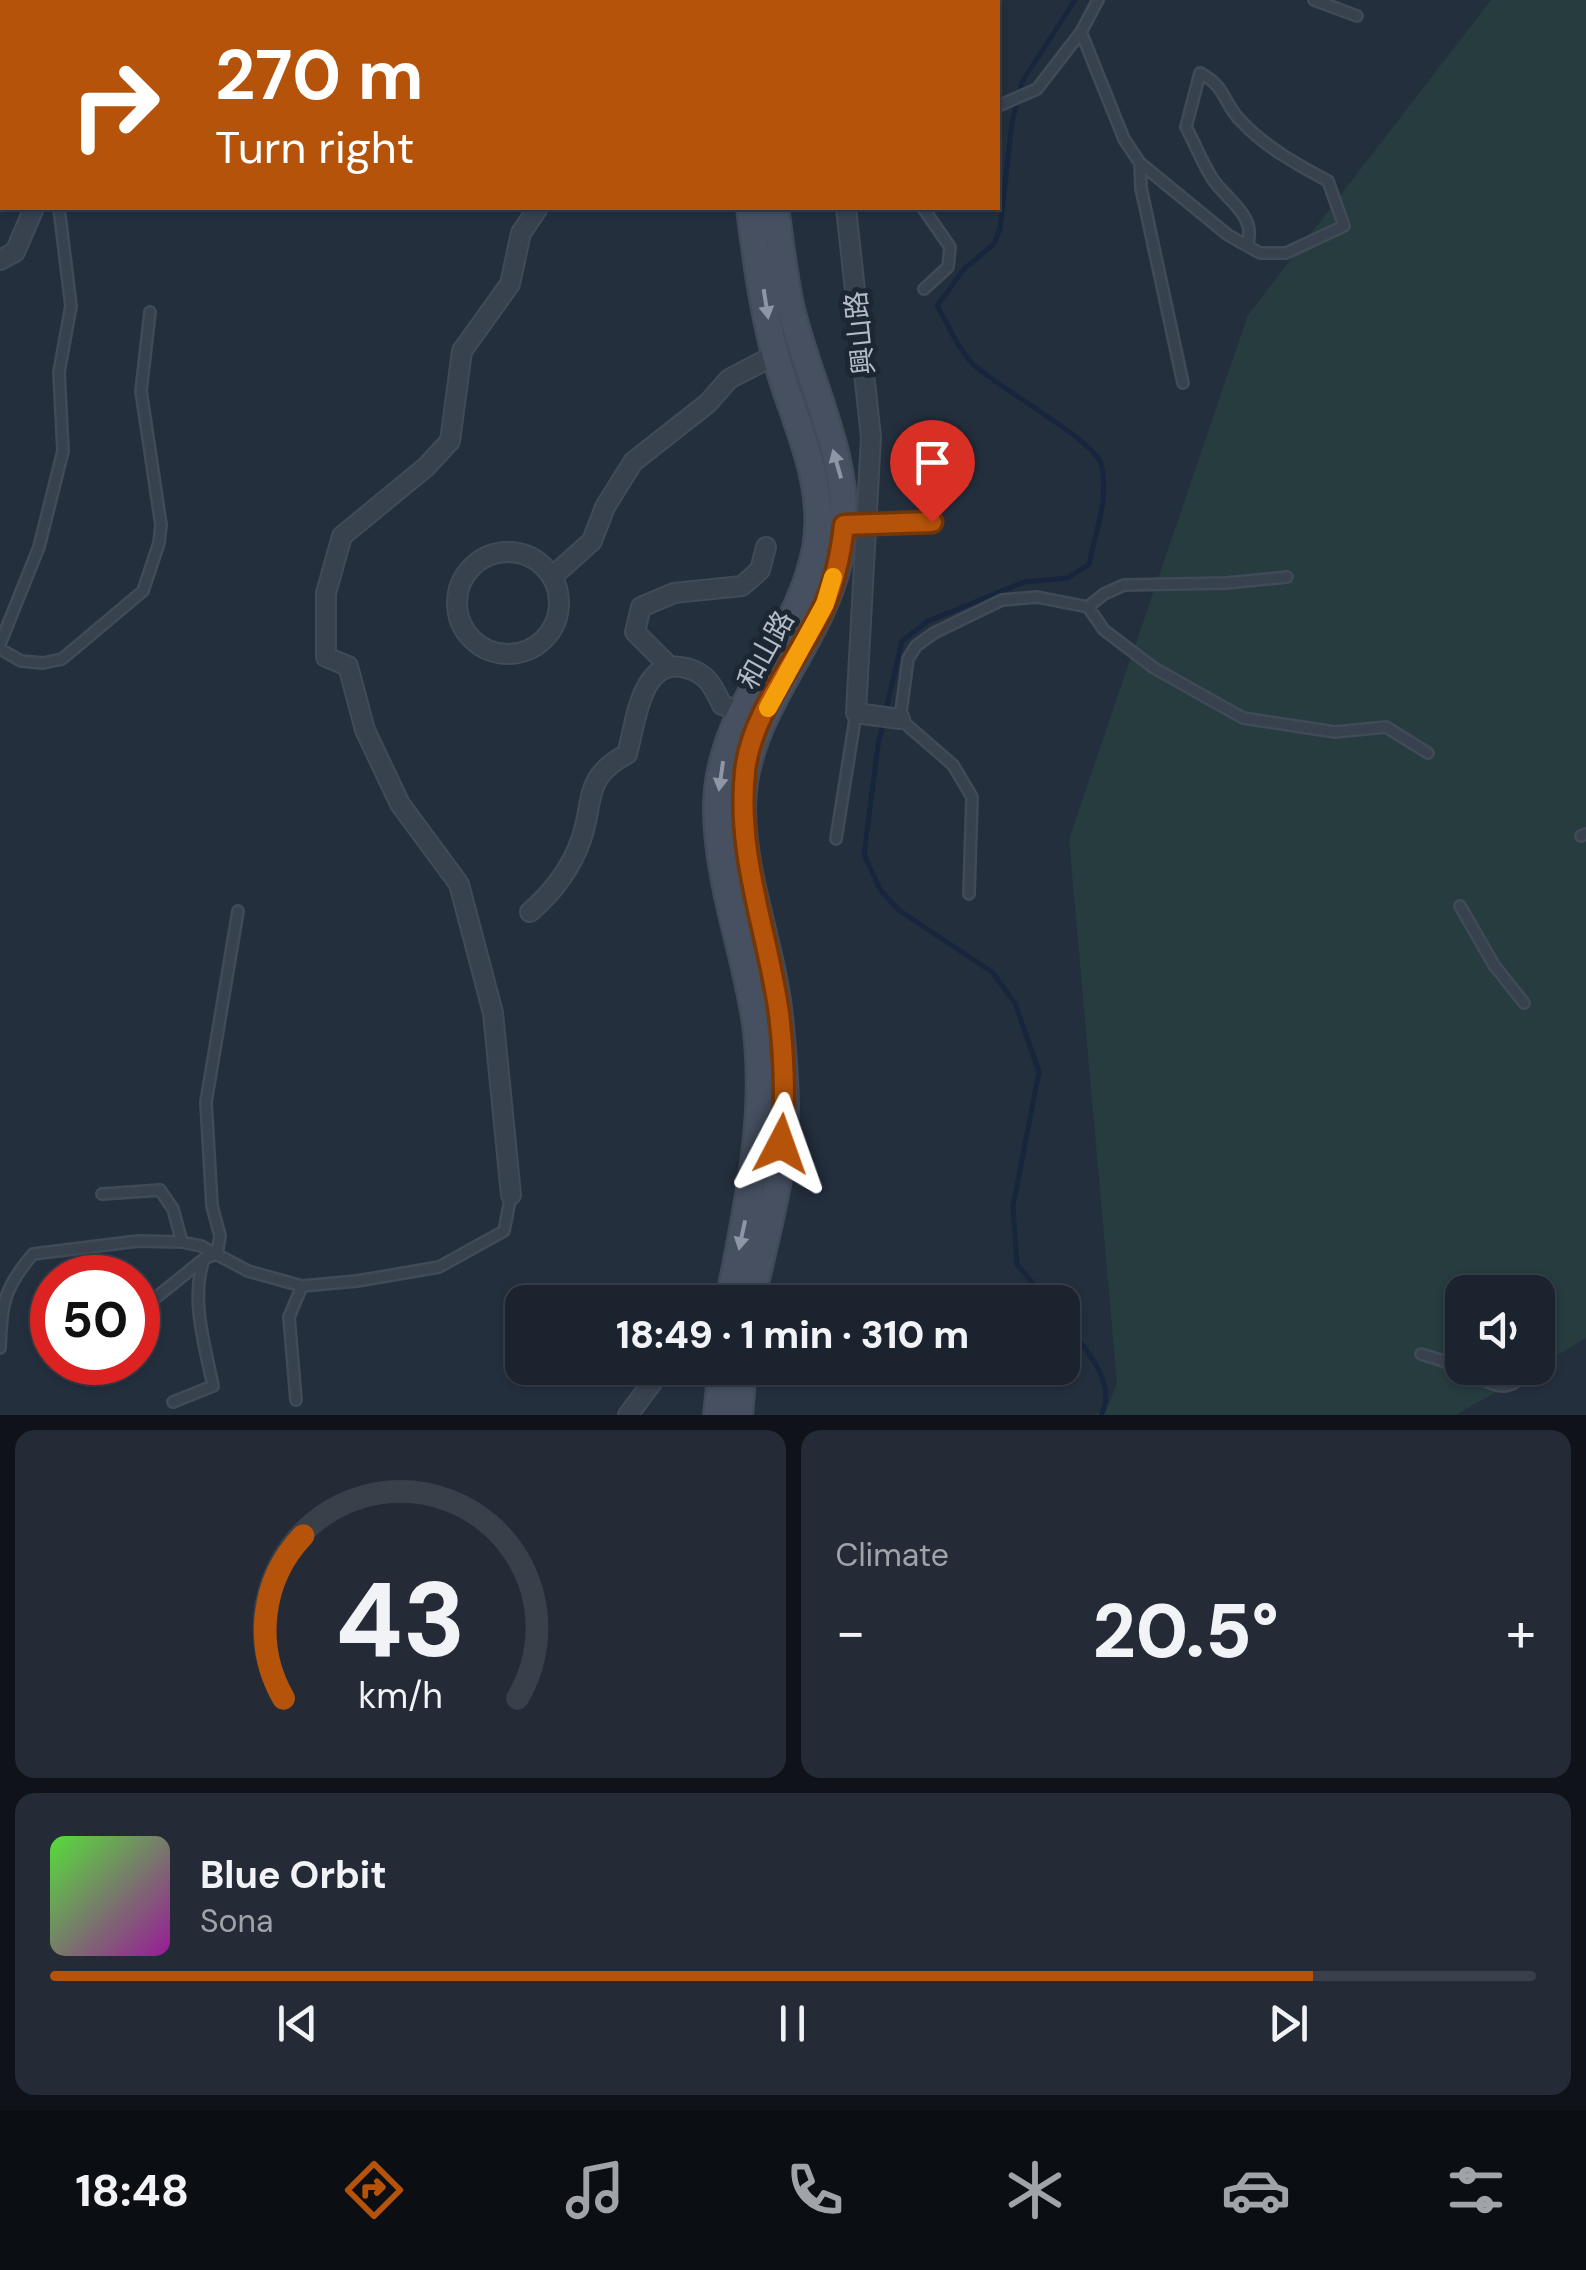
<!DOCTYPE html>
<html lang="en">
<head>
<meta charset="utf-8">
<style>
	body { margin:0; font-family:"DM Sans","Noto Sans TC",sans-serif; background:#242b36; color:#f1f3f6; height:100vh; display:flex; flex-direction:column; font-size:38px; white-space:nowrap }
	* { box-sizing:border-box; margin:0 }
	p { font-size:32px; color:#a0a4aa }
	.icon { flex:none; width:55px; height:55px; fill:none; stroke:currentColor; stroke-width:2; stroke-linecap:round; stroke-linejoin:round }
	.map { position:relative; height:1415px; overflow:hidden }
	.drawer { display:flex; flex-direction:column; gap:15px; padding:15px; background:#0f1319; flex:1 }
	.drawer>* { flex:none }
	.top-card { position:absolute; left:0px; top:0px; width:1000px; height:210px; box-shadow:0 2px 8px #0004,0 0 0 2px #39404a; background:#b45309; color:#fff; overflow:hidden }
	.controls { position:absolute; left:1445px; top:1275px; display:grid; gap:20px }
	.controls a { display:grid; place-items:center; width:110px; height:110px; border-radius:20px; background:#1b232e; box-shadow:0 2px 8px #0004,0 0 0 2px #39404a; font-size:50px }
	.speed { position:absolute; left:30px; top:1255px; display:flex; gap:20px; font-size:50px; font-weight:700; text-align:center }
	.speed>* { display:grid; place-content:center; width:130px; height:130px; border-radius:50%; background:#1b232e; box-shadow:0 2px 8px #0004,0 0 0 2px #39404a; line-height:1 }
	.speed .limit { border:15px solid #d22; background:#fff; color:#111 }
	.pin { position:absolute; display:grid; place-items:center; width:85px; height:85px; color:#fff; margin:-102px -42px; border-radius:50% 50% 50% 0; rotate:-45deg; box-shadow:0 0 10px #0007 }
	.pin .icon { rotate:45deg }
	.me { position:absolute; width:110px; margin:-55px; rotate:4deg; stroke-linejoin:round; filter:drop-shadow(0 0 8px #0008) }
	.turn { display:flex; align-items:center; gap:35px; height:210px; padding:0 50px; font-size:45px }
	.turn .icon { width:130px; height:130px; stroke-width:2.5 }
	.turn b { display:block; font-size:70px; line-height:85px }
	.big { font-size:75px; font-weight:800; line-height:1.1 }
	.drawer .tile { flex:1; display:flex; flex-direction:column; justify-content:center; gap:15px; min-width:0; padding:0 35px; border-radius:20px; background:#242b36 }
	.drawer .dial { align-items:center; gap:0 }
	.dial svg { height:260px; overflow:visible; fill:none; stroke:#39404a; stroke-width:7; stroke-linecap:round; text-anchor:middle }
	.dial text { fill:#f1f3f6; stroke:none }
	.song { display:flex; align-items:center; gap:30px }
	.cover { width:120px; height:120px; border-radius:15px; background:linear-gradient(135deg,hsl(110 70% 55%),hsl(300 70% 35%)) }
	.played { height:10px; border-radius:5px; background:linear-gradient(90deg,#b45309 85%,#39404a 85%) }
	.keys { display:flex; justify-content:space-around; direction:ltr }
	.heat { display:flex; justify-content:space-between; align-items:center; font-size:55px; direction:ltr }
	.drawer .tiles { flex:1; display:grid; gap:15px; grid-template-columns:1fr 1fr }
	.tile:last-child { grid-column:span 2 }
	.trip { position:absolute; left:505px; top:1285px; width:575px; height:100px; border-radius:20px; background:#1b232e; box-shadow:0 2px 8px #0004,0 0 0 2px #39404a; font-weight:800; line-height:100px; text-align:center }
	.menu { display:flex; height:160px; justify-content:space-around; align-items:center; background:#0b0e12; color:#a0a4aa }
	.menu .icon { width:70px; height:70px }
	.menu .active { color:#b45309 }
	.menu b { font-size:45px; color:#f1f3f6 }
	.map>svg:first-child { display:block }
</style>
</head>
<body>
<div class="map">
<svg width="1586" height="1415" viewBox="0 0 1586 1415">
	<rect width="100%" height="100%" fill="#242f3e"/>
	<path fill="#263c3f" d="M 1491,0 L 1586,0 L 1586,1338 L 1538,1367 L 1538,1292 L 1462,1292 L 1462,1368 L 1537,1368 L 1456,1415 L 1095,1415 L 1109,1404 L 1117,1383 L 1069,839 L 1248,315 Z"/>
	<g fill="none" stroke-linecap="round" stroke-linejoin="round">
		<path stroke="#17263c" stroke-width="5" d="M 1048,1302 L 1017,1264 L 1013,1206 L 1039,1072 L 1015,1003 L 992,972 L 900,911 L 881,891 L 864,855 L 878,745 L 902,641 L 928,621 L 1024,582 L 1068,578 L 1089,564 C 1095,533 1110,496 1101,464 C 1093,439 997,387 974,365 C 959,351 948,324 937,306 L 964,269 L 994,244 L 1000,229 L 1012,122 L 1022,82 L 1075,0
			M 1062,1320 C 1082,1344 1119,1383 1101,1415"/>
		<g stroke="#414a57" stroke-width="14">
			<path id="lane" d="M 157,0 L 158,2
				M 570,0 L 577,0
				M 1314,0 L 1357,16
				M 1081,32 L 1124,139 L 1140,163 L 1228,235 L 1260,253 L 1286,253 L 1344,226 L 1328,181 C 1298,165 1265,147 1241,121 C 1223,103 1226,86 1200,73 L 1186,127 C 1195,144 1202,162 1212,178 C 1226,200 1258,216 1247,245
				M 998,106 L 1037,89 L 1081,32 L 1098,0
				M 1140,163 L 1141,188 L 1183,383
				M 923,208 L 950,247 L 948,267 L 924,289
				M 1088,607 L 1104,594 L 1124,585 L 1226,583 L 1287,577
				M 0,644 L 39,547 L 63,451 L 59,372 L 71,306 L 59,208
				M 0,649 L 21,661 L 43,663 L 62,659 L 143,591 L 159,543 L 161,525 L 141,391 L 150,312
				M 1581,836 L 1586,834
				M 836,839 L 856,713
				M 969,894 L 972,797 L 953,765 L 900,719 L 908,659 L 916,646 L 934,633 L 1002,600 L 1037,597 L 1088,607 L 1104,630 L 1154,668 L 1243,718 L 1335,732 L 1386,727 L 1428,753
				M 1460,906 L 1494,965 L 1524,1003
				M 102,1194 L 160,1190 L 173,1209 L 182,1242
				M 153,1300 L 205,1258 L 217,1254 L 220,1236 L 212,1206 L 206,1102 L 238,911
				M 1538,1342 L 1540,1311
				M 0,1348 C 2,1304 3,1289 33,1254 L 138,1241 L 182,1242 L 201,1246 L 248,1271 L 302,1286 L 357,1281 L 439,1267 L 504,1231 L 511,1195
				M 1421,1354 C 1434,1358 1447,1362 1460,1367 C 1485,1378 1506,1403 1529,1368
				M 296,1400 L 289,1317 L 302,1286
				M 173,1402 L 213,1386 C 205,1346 190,1299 204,1259"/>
		</g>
		<g stroke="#414a57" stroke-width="22">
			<path id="street" d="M 815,0 L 815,2
				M 44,2 L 44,0
				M 630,2 L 631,0
				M 846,208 L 871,437 L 856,713 L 900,719
				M 0,260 L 15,252 L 34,208
				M 855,524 L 932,522
				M457 603a51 51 0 1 1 102 0a51 51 0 1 1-102 0Z
				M 552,577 L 592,541 L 605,507 L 633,462 L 708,403 L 729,379 L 775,355
				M 669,666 L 635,632 L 641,607 L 674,593 L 742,586 L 760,570 L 766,547
				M 530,912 C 552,893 571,868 581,840 C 595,800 582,778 627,754 C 636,724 640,656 686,668 C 707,673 713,686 722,705 L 740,711
				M 511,1195 L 493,1013 L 459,884 L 400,804 L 365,730 L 348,666 L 326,657 L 326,593 L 342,536 L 426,467 L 450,441 L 462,351 L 510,284 L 521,233 L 538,208
				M 628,1415 L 663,1368"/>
		</g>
		<g stroke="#414a57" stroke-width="30">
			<path id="secondary" d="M 758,0 L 758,2
				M 738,2 L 738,0
				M 729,1302 C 747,1207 770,1114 755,1017 C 744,948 717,878 717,808 C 717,710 799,641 816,548 C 828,481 793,420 776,357 C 763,309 756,257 750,208
				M 751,1302 C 764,1240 785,1172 785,1108 C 785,1078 782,1047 779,1017 C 772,947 742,879 742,808 C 742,710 826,642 841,548 C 855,465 808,384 790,305 C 783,273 780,240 775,208
				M 717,1415 L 722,1368
				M 739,1415 L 743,1368"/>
		</g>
		<use href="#lane" stroke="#38414e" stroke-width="9"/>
		<use href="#street" stroke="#38414e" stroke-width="18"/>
		<use href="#secondary" stroke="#465061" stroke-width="25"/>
	</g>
	<defs><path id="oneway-solid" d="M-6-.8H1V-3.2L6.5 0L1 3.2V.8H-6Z" transform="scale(2.5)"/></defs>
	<g fill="#8e96a5">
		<use href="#oneway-solid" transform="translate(766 304) rotate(81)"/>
		<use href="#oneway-solid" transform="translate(837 464) rotate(-106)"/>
		<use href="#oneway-solid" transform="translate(721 776) rotate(98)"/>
		<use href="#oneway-solid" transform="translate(742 1235) rotate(102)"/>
	</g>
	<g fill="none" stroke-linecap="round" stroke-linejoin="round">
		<g stroke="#753606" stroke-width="25">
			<path id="route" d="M 781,1144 C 786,1101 784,1056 779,1014 C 768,932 736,856 745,772 C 751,712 799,659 824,606 C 835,581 841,552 844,525 L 932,522"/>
		</g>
		<use href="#route" stroke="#b45309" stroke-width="18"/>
		<path stroke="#f59e0b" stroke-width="18" d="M 768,708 L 825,604 L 833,577"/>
	</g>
	<g text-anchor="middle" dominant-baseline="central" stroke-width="10" stroke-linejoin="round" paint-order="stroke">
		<g font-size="28" fill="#b4bcc9" stroke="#1d2633">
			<text transform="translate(860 333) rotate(-96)">興山路</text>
			<text transform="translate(766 650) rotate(-61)">和山路</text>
		</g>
	</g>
</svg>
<div class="controls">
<a><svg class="icon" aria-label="sound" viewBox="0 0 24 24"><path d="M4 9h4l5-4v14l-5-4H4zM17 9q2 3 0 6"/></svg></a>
</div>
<div class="speed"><div class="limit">50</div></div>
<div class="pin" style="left:932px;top:522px;background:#d93025"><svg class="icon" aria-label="arrive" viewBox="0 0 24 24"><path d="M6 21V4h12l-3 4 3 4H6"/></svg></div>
<svg class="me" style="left:781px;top:1144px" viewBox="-20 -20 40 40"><path d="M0-17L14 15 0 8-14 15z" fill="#b45309" stroke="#fff" stroke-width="4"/></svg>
<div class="trip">18:49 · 1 min · 310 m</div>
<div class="top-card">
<div class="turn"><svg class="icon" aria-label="right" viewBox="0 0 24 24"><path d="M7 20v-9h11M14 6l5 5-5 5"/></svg><div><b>270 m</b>Turn right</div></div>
</div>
</div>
<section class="drawer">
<div class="tiles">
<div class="tile dial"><svg viewBox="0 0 100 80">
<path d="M14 69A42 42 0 1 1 86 69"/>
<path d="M14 69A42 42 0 0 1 20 19" stroke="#b45309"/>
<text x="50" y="56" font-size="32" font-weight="700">43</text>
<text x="50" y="72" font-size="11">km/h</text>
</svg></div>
<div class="tile"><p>Climate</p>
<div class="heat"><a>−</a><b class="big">20.5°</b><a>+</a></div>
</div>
<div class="tile">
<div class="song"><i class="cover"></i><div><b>Blue Orbit</b><p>Sona</p></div></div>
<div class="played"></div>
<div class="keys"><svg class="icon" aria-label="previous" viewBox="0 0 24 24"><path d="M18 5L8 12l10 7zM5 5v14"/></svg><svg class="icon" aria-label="pause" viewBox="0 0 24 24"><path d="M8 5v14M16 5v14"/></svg><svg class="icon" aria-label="next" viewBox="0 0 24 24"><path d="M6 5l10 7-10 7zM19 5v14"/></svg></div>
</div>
</div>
</section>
<nav class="menu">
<b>18:48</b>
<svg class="icon active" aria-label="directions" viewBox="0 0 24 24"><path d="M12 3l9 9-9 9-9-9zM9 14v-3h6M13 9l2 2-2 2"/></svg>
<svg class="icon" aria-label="music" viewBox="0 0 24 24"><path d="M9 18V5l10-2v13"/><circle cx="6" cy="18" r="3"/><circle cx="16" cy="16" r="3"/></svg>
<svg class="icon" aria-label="phone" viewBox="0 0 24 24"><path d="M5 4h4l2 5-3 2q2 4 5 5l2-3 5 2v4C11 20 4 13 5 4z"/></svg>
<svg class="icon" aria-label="climate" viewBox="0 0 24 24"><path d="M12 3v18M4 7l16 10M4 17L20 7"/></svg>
<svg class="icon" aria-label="car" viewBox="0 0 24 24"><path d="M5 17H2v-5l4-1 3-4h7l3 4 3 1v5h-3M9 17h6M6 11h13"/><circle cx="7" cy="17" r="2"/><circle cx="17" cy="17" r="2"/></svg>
<svg class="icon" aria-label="filters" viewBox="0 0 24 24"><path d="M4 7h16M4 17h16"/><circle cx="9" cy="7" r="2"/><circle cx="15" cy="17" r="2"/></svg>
</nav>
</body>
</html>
